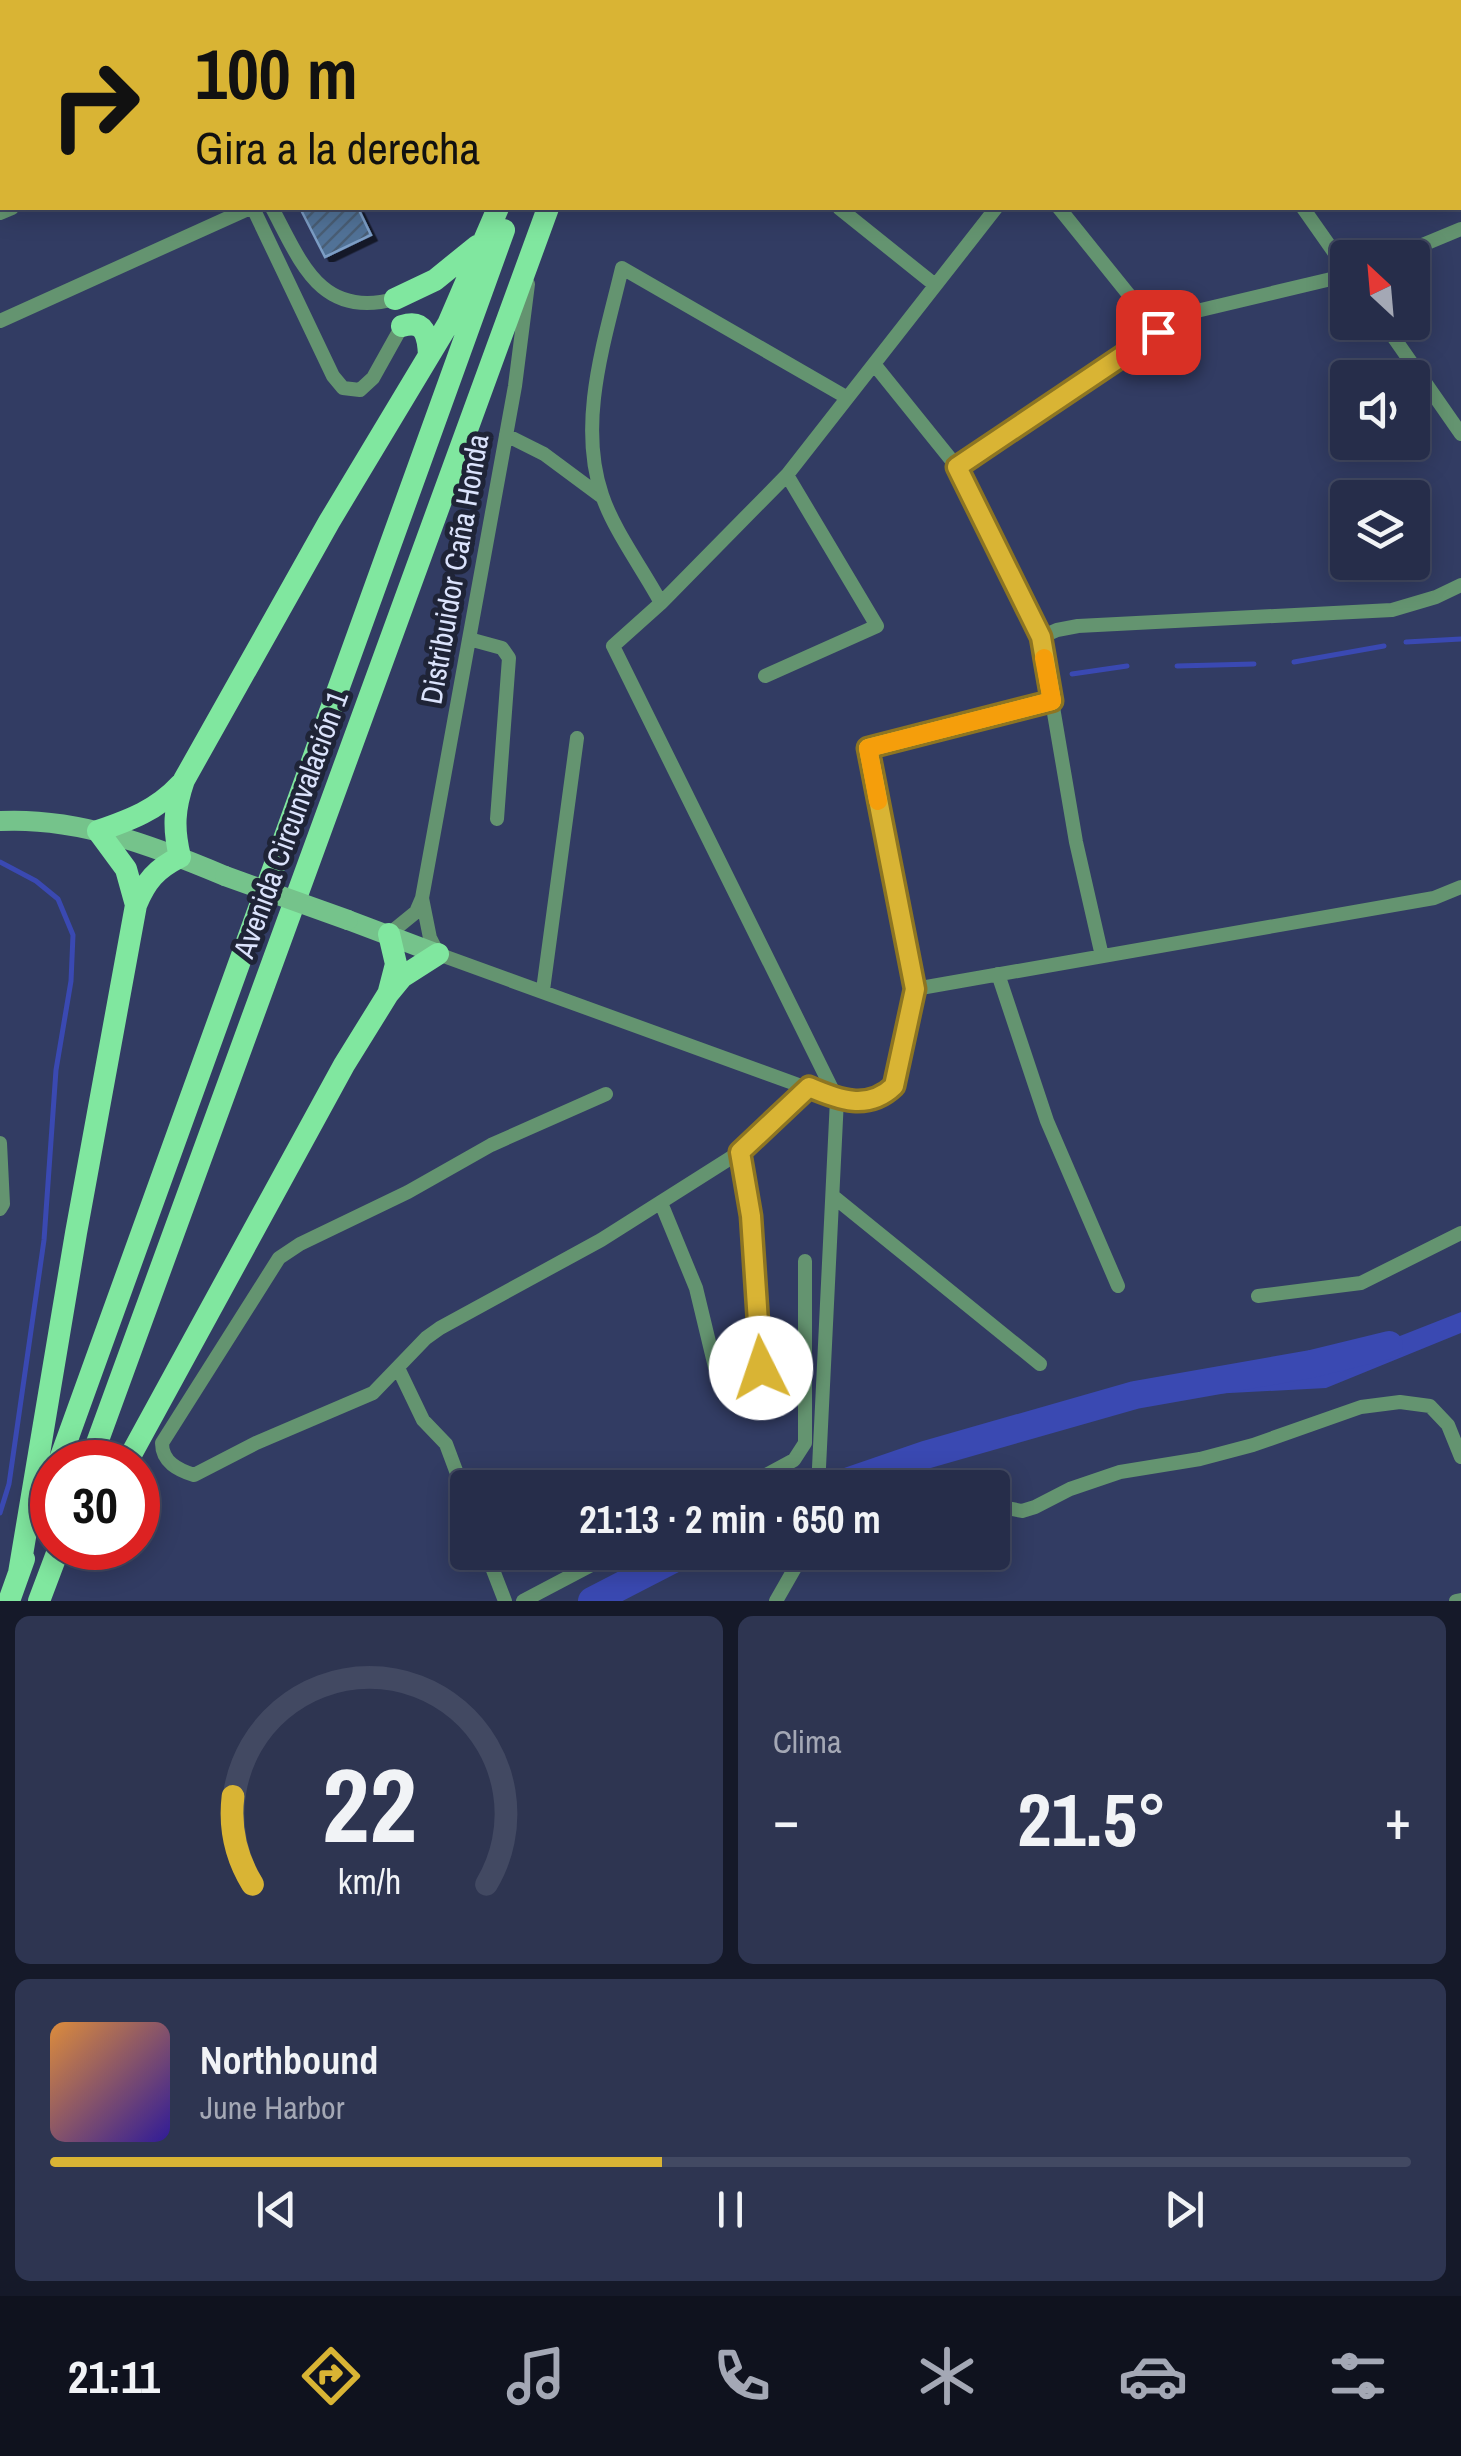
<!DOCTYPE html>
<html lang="es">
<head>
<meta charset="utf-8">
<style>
	body { margin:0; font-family:"Archivo Narrow",sans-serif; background:#2e3551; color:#f1f3f6; height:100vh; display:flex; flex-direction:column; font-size:38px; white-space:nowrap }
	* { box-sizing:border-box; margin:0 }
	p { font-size:32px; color:#a4a8b5 }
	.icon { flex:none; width:55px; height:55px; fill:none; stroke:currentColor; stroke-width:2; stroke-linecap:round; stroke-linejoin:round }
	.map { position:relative; height:1601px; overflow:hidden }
	.panel { display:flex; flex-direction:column; gap:15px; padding:15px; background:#151929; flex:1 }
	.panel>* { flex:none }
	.hud { position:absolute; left:0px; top:0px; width:1462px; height:210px; box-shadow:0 5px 25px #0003,0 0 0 2px #424962; background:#d9b434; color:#111; overflow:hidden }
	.needle { width:65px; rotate:334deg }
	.fabs { position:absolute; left:1330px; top:240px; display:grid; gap:20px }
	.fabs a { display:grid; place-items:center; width:100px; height:100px; border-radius:10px; background:#262d4a; box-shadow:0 5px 25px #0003,0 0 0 2px #424962; font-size:50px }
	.speed { position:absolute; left:30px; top:1440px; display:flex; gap:20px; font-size:50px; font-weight:700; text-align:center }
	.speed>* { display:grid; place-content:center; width:130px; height:130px; border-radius:50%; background:#262d4a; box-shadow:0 5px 25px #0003,0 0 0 2px #424962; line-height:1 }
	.speed .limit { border:15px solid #d22; background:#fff; color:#111 }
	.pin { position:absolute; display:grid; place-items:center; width:85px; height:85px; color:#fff; margin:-42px; border-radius:20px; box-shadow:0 5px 15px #0006 }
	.me { position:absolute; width:110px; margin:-55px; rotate:356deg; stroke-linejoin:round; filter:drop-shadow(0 0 8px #0008) }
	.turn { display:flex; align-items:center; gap:35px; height:210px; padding:0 30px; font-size:45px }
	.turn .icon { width:130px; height:130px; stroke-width:2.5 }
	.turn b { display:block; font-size:70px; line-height:85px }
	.big { font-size:75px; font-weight:700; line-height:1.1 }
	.panel .card { flex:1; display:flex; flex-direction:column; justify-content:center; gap:15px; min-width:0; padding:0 35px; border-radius:15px; background:#2e3551 }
	.panel .dial { align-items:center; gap:0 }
	.dial svg { height:260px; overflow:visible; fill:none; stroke:#424962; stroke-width:7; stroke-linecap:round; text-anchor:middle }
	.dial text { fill:#f1f3f6; stroke:none }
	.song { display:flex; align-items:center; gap:30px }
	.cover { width:120px; height:120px; border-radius:15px; background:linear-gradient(135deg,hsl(30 70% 55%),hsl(250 70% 35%)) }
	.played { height:10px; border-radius:5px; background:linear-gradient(90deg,#d9b434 45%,#424962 45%) }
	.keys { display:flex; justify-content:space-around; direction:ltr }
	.heat { display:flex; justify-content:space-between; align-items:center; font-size:55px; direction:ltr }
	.panel .tiles { flex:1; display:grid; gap:15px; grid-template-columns:1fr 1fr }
	.card:last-child { grid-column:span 2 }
	.trip { position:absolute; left:450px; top:1470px; width:560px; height:100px; border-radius:10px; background:#262d4a; box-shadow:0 5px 25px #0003,0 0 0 2px #424962; font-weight:700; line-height:100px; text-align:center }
	.tabs { display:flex; height:160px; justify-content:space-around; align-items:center; background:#0f121e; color:#a4a8b5 }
	.tabs .icon { width:70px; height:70px }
	.tabs .current { color:#d9b434 }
	.tabs b { font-size:45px; color:#f1f3f6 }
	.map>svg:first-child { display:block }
</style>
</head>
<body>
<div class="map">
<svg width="1461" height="1601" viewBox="0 0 1461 1601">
	<defs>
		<pattern id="building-hatch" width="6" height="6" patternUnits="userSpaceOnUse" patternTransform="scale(2.5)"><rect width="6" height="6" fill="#517297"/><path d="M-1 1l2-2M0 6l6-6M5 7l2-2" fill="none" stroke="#4a5d75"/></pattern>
		<filter id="shadow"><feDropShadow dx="5.5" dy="5.5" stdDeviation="0" flood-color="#0009"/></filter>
	</defs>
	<rect width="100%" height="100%" fill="#323c63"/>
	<path fill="#3a49b2" d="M 1461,1312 L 1461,1333 L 1326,1388 L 1173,1396 L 1321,1367 Z"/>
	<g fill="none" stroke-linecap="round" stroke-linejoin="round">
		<path stroke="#3a49b2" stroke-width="5" d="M 418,0 L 420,2
			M 1406,642 L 1461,639
			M 1294,662 L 1384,646
			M 1177,666 L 1254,664
			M 1072,674 L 1127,666
			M 0,862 L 36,881 L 58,899 L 73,935 L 71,981 L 56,1070 L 44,1240 L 9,1484 L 0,1513"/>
		<path stroke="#3a49b2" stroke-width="28" d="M 829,1488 L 925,1455 L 1135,1395 L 1311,1364 L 1389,1345
			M 592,1601 L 687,1552"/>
	</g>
	<path fill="url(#building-hatch)" stroke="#7b9dc5" stroke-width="2.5" filter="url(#shadow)" d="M 300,208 L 358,208 L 371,235 L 325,257 Z"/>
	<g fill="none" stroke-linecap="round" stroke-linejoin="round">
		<path stroke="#649470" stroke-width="14" d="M 154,0 L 155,2
			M 173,0 L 174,2
			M 703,0 L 704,2
			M 320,2 L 325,0
			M 544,2 L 544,0
			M 1180,2 L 1183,0
			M 1401,2 L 1405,0
			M 0,106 L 2,104
			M 253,208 L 333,376 L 343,388 L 360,390 L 373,378 L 402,326
			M 272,208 C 301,262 320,319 395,299
			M 839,208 L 935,285
			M 1059,208 L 1158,331
			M 1303,208 L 1348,272
			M 0,213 L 12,208
			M 1391,258 L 1461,229
			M 0,321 L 250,208
			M 1383,322 L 1461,434
			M 874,364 L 957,467 L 1041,637 L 1076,842 L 1102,956
			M 506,435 L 544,454 L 602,497
			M 957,467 L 1184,314 L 1348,275
			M 661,603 C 644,571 613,529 602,495 C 577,422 605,340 622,268 L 846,397
			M 1041,637 L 1057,630 L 1078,626 L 1392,610 L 1436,597 L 1461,585
			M 469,639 L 502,648 L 509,658 L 497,819
			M 765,676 L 877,626 L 787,475
			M 422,898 L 430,938 L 438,954 L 837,1099 L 867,1102 L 894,1086 L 915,989 L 1434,898 L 1461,887
			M 389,934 L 416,912 L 422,898 L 515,386 L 528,284
			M 998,974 L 1047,1121 L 1118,1286
			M 915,989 L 868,748 L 1052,701
			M 543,990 L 577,738
			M 606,1094 L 491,1145 L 408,1192 L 300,1244 L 279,1258 L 162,1443 C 162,1462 178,1470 194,1475 L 256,1443 L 373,1393 L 426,1338 L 440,1328 L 601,1240 L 740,1152 L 809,1087
			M 0,1143 L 3,1204 L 0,1209
			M 740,1152 L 751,1216 L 767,1408
			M 834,1197 L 1040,1364
			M 661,1203 L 696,1288 L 715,1367
			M 1258,1296 L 1361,1283 L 1461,1233
			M 399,1370 L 423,1420 L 446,1444 L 468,1503
			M 742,1488 L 794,1460 L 805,1443 L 805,1261
			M 818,1488 L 837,1099 L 613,646 L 661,603 L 787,475 L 996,208
			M 992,1505 L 1022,1511 L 1035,1507 L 1070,1489 L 1120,1472 L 1200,1459 L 1253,1445 L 1361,1407 L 1400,1402 L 1430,1406 L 1448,1425 L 1461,1457
			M 486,1552 L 505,1601
			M 523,1601 L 616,1552
			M 776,1601 L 804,1552
			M 1456,1601 L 1461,1600"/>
		<path stroke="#75c38b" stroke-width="20" d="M 0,821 C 78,817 154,846 225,876
			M 348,920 L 438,954"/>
		<path stroke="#80e79f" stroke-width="22" d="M 586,2 L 587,0
			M 622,2 L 623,0
			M 395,299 L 435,280 L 477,246
			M 402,326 C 425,319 428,336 429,355
			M 136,905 L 126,869 L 98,831 C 130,820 157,810 180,785
			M 389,934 L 396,964 L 389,991
			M 59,1462 L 504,230
			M 90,1462 L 548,208
			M 127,1462 L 344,1065 L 388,994 L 402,977 L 438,954
			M 38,1519 L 52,1480
			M 19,1573 L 76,1233 L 136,905 C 146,881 156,869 180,857 C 173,828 174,809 184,780 L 329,522 L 448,324 L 498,208
			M 9,1601 L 24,1559
			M 39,1601 L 59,1548"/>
		<path stroke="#75c38b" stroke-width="20" d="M 225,876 L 348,920"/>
	</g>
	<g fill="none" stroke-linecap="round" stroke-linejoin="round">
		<g stroke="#8d7522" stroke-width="25">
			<path id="route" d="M 761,1368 L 751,1216 L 740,1152 L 809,1087 C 839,1100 868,1111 894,1086 L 915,989 L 868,748 L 1052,701 L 1041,637 L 957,467 L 1158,332"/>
		</g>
		<use href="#route" stroke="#d9b434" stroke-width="18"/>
		<path stroke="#f59e0b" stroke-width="18" d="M 878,801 L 868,748 L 1052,701 L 1044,658"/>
	</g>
	<g text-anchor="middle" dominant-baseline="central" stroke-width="10" stroke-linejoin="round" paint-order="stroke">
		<g font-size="30" fill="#dbe3fc" stroke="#1f2437">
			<text transform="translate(454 569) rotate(-80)">Distribuidor Caña Honda</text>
			<text transform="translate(290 824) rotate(-70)">Avenida Circunvalación 1</text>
		</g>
	</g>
</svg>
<div class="fabs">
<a><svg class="needle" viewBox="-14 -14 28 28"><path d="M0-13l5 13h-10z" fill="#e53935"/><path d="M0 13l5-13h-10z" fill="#a4a8b5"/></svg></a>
<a><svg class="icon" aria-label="sound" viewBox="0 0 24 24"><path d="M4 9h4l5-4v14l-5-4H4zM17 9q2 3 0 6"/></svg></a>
<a><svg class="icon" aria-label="layers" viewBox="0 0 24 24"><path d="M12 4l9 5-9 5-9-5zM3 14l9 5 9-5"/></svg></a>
</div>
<div class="speed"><div class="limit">30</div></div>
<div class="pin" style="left:1158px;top:332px;background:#d93025"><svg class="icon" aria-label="arrive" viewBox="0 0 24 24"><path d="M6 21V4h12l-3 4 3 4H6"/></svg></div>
<svg class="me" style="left:761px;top:1368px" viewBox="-20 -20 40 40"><circle r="19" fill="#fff"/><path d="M0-13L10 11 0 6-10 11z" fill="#d9b434"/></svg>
<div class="trip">21:13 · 2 min · 650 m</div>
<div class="hud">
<div class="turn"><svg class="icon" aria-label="right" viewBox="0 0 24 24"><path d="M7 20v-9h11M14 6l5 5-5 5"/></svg><div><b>100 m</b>Gira a la derecha</div></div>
</div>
</div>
<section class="panel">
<div class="tiles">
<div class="card dial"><svg viewBox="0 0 100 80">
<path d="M14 69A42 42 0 1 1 86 69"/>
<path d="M14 69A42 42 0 0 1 8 42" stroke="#d9b434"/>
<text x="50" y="56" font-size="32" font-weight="700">22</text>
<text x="50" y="72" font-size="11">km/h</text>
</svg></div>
<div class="card"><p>Clima</p>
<div class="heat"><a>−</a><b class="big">21.5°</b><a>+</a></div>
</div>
<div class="card">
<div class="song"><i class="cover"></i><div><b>Northbound</b><p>June Harbor</p></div></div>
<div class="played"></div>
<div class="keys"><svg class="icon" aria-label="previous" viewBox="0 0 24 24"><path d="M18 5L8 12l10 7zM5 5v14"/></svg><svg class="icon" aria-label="pause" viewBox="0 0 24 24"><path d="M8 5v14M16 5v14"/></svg><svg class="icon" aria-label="next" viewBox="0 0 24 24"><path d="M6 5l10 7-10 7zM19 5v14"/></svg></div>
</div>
</div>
</section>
<nav class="tabs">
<b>21:11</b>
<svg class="icon current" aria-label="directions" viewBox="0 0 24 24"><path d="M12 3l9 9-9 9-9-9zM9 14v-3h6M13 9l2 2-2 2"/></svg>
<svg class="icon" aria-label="music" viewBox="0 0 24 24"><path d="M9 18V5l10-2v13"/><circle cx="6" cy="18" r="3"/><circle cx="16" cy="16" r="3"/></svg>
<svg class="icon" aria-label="phone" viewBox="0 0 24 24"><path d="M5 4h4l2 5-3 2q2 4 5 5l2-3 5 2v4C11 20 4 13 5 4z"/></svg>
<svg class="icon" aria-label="climate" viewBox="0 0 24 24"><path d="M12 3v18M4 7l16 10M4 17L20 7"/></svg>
<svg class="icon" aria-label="car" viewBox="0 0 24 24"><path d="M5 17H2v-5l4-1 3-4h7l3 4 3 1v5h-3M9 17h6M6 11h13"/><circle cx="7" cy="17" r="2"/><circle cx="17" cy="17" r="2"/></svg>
<svg class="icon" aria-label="filters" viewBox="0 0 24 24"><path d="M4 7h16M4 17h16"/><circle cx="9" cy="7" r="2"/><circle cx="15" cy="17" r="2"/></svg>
</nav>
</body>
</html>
